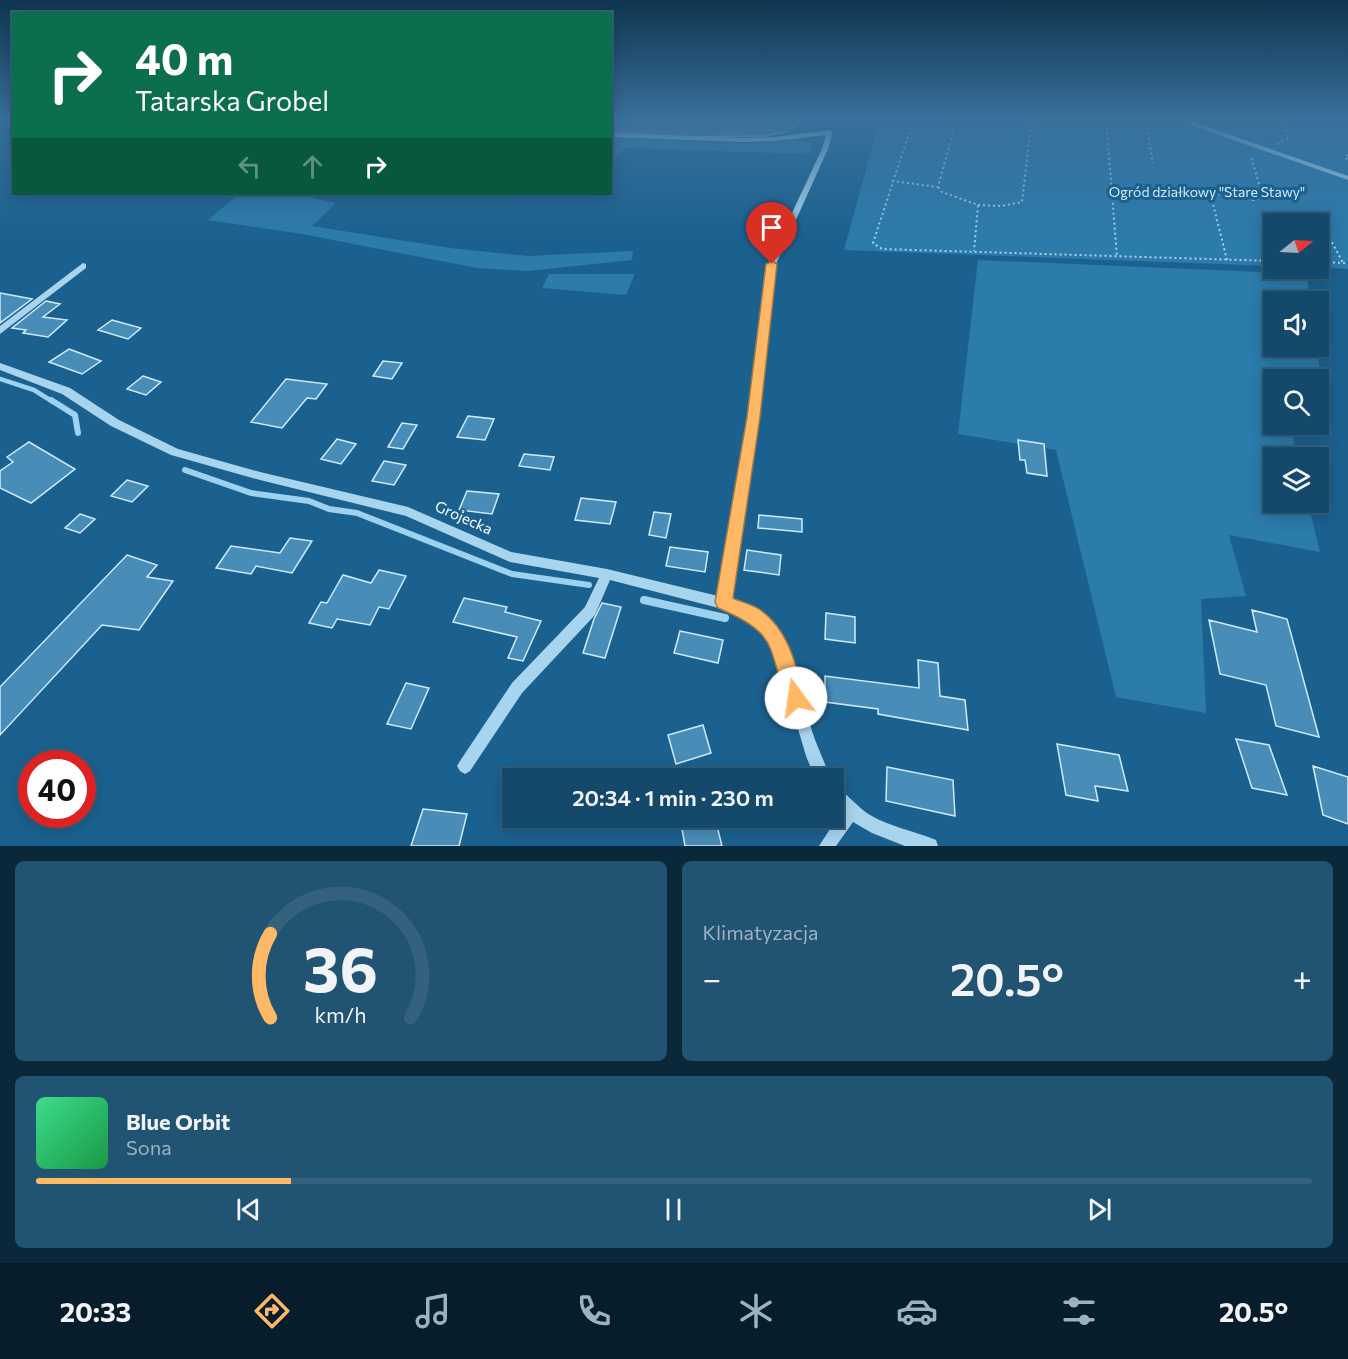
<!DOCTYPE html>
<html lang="pl">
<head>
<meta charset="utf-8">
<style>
	body { margin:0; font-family:Commissioner,sans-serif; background:#215373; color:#f1f3f6; height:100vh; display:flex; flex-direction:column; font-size:22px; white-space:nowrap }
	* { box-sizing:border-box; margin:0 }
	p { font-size:20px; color:#9db2c1 }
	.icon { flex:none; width:33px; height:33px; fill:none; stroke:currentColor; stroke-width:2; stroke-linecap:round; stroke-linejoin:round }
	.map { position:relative; height:846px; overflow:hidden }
	.drawer { display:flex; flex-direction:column; gap:15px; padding:15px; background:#0b283b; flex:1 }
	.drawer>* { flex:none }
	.hud { position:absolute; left:12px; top:12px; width:600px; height:183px; border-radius:0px; box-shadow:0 3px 15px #0003,0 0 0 2px #33617e; background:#0b6e4f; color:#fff; overflow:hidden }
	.needle { width:39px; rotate:72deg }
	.fabs { position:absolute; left:1263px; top:213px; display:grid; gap:12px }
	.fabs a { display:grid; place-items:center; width:66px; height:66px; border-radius:0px; background:#14496b; box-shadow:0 3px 15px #0003,0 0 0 2px #33617e; font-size:30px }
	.speed { position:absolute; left:18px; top:750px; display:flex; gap:12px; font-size:30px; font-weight:700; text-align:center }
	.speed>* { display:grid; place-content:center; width:78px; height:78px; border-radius:50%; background:#14496b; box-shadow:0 3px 15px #0003,0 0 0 2px #33617e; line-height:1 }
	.speed .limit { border:9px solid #d22; background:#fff; color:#111 }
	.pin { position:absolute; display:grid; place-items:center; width:51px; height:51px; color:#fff; margin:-62px -26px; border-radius:50% 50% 50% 0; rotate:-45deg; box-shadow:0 0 6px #0007 }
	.pin .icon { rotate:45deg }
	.me { position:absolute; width:66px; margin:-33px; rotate:346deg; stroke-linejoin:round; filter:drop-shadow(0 0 4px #0008) }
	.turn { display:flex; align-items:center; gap:21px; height:126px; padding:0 24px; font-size:27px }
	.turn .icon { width:78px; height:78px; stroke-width:2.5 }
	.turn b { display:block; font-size:42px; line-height:51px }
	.lanes { display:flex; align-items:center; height:57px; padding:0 24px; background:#0003; justify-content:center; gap:30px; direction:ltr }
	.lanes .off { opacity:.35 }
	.big { font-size:45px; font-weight:600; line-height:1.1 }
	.drawer .widget { flex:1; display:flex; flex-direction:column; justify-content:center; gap:9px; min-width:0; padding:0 21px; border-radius:9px; background:#215373 }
	.drawer .dial { align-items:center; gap:0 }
	.dial svg { height:156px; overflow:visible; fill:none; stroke:#33617e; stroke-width:7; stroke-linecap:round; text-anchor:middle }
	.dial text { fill:#f1f3f6; stroke:none }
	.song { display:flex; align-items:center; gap:18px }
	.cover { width:72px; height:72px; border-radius:9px; background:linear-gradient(135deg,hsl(150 70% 55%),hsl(140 70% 35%)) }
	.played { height:6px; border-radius:3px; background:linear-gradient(90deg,#ffb966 20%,#33617e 20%) }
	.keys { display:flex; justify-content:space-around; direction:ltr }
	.heat { display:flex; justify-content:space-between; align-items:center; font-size:33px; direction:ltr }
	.drawer .tiles { flex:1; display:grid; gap:15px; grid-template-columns:1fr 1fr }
	.widget:last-child { grid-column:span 2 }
	.trip { position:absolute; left:502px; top:768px; width:342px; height:60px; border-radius:0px; background:#14496b; box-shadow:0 3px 15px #0003,0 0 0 2px #33617e; font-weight:600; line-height:60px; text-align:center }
	.dock { display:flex; height:96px; justify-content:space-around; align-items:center; background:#081d2b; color:#9db2c1 }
	.dock .icon { width:42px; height:42px }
	.dock .on { color:#ffb966 }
	.dock b { font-size:27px; color:#f1f3f6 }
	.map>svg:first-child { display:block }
</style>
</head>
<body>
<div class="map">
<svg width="1348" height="846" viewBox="0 0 1348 846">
	<rect width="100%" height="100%" fill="#1b618f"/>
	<path fill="#2b7bab" d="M 880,118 L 1348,118 L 1348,269 L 1319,267 L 1318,224 L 1274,224 L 1273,266 L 844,250 Z
		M 610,137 L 756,144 L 794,140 L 811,143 L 810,154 L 624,148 L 616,158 L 611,158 Z
		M 239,194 L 295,194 L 336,203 L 312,226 L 450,248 L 528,256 L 633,251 L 632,260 L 528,271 L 477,268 L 302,234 L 208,220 Z
		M 978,260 L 1307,274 L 1310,301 L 1274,302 L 1274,346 L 1317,347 L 1322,389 L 1319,388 L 1318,380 L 1274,380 L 1274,424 L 1290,425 L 1297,457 L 1274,458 L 1274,502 L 1308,503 L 1320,552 L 1229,535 L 1246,596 L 1201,599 L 1206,713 L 1116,697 L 1056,450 L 958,434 Z
		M 549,274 L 635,274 L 626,295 L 542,288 Z"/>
	<path fill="#5182a1" stroke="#9cd1f0" stroke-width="1.5" d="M 610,118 L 808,118 L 784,132 L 765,136 L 680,137 L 611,133 Z"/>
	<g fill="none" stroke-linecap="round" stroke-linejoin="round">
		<path stroke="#9cd1f0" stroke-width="4.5" d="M 0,379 L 34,390 L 53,402"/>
		<path stroke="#9cd1f0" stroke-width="6" d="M 51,400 L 75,415 L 78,433
			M 185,470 L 251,493 L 309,501 L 329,509 L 357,513 L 512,574 L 589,585"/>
		<path stroke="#9cd1f0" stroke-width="8" d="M 644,600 L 725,618"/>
	</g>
	<path fill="#488db8" stroke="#cfeafa" stroke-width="1.5" d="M 0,293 L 32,299 L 0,323 Z
		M 46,301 L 60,304 L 43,317 L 67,320 L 48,337 L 23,333 L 26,330 L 12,328 Z
		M 112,320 L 141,328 L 128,339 L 98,330 Z
		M 69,349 L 101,361 L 82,374 L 49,362 Z
		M 383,361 L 402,363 L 392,379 L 373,376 Z
		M 143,376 L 161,382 L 146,395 L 127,389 Z
		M 286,379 L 327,384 L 316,399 L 307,398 L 282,428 L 251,422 Z
		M 468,416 L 494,419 L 485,440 L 457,437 Z
		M 402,423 L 417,425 L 403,449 L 388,447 Z
		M 337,439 L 356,444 L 341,464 L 321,459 Z
		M 1018,440 L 1044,444 L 1047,476 L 1027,473 L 1025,460 L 1020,460 Z
		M 29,442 L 75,469 L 31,503 L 0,488 L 0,471 L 13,462 L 7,457 Z
		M 524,454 L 554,457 L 550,470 L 519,466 Z
		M 384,461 L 406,465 L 394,485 L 372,481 Z
		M 127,480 L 148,486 L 132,502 L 111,496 Z
		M 467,491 L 499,494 L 492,514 L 459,510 Z
		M 581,498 L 616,502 L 610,524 L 575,520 Z
		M 654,512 L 671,514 L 666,538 L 649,535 Z
		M 80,514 L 95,519 L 80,533 L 65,528 Z
		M 759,515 L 802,519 L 802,532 L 758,528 Z
		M 290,538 L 312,541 L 292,573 L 256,566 L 251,574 L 216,568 L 231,546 L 280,553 Z
		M 670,547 L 708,552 L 705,572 L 666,566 Z
		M 747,550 L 781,555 L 779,575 L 744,570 Z
		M 127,555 L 157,565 L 147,577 L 173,581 L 139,630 L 102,625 L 0,735 L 0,687 Z
		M 379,570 L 406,576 L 389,609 L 379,607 L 370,625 L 337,619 L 332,628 L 309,623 L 321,602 L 327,603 L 343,575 L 371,583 Z
		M 464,598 L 507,607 L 505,612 L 541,621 L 523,661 L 508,658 L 517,637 L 453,622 Z
		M 602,603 L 621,607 L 605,658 L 583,653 L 594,619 Z
		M 1252,610 L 1287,619 L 1319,737 L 1276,726 L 1266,685 L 1220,674 L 1209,620 L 1257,632 Z
		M 826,613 L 855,617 L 855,643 L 825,639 Z
		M 680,631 L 723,640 L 718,663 L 674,653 Z
		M 918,660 L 938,663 L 940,696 L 965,700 L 968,730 L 878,714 L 878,709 L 825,702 L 825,676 L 919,688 Z
		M 406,683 L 429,688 L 411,729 L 387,724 Z
		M 703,725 L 711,753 L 676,764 L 668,735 Z
		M 1236,739 L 1269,745 L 1287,795 L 1252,788 Z
		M 1057,744 L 1119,755 L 1128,791 L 1095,786 L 1098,801 L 1066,795 Z
		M 1313,766 L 1348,777 L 1348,824 L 1323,815 Z
		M 887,767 L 953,780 L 955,816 L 886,801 Z
		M 423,809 L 467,814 L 459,846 L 411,846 Z
		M 680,818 L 715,818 L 722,846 L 685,846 Z"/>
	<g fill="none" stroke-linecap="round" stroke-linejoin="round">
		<path stroke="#a9d4ee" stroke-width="2" stroke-dasharray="2 3" stroke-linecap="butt" d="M 914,118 L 873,243 L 882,249 L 1274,261
			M 1013,118 L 1031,125 L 1068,122 L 1068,118
			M 1106,118 L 1117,257
			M 1145,118 L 1153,163
			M 1340,118 L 1348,121
			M 1277,144 L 1289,138 L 1281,118
			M 1348,155 L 1345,156 L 1348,162
			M 892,181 L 938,187 L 957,118
			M 938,187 L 942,192 L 978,205 L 974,251
			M 978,205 L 1001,206 L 1022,202 L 1031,125
			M 1325,229 L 1343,263
			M 1227,260 L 1212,200 L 1218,194 L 1253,200 L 1263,197 L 1251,157 L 1253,156
			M 1318,262 L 1348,263"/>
		<path fill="#a9d4ee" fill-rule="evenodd" d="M 1171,118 L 1182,118 L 1348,176 L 1348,180 Z
			M 830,130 L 833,132 L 828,149 L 776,264 L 758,417 L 731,599 C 788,614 799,682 812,731 C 817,747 825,762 830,778 L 815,778 L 806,756 L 779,664 L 771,646 L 757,627 L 738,613 L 610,580 L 595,615 L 522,693 L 470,771 L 465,774 L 460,771 L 457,766 L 460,761 L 512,683 L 585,607 L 599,578 L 510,562 L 406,516 L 260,480 L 171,455 L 111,426 L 62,394 L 0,370 L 0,363 L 70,388 L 119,420 L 178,449 L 260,472 L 408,507 L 511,552 L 607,569 L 718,596 L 748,417 L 768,264 L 822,149 L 826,135 L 775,141 L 743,142 L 610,137 L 610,133 L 743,138 L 775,137 Z
			M 83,263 L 86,264 L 86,268 L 0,334 L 0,326 Z
			M 834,786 C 845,791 858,808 870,815 C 891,827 914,831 936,840 L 938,846 L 905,846 L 872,833 L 853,822 L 836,846 L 819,846 L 841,812 L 834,806 Z"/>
	</g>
	<linearGradient id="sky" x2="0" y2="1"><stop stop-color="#0f354f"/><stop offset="0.5" stop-color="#39709b"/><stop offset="1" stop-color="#39709b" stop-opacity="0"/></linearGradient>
	<rect width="1348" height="237" fill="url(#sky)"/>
	<path fill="#ffb966" stroke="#a67842" stroke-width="1.5" d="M 772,261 L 777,264 L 760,417 L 733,598 C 741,602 751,604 759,609 C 789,629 796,666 805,698 L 802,705 L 796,707 L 789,705 C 766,650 783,635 718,608 L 715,602 L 747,417 L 766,264 Z"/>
	<g text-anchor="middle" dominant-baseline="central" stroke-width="6" stroke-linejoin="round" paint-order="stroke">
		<g font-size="14" fill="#cfeafa" stroke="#1b618f">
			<text x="1207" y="191">Ogród działkowy "Stare Stawy"</text>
		</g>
		<g font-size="15" fill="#fff" stroke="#1b618f">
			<text transform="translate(464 517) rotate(24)">Grojecka</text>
		</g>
	</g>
</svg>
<div class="fabs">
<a><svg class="needle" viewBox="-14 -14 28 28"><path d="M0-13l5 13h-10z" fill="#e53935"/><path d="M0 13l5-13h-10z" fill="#9db2c1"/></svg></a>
<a><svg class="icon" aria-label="sound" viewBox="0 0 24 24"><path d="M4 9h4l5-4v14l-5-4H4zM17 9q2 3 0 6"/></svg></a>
<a><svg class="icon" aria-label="search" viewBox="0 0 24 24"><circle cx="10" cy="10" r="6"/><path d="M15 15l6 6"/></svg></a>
<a><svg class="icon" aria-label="layers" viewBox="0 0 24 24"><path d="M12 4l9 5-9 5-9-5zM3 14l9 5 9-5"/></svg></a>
</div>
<div class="speed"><div class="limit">40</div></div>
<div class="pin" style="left:772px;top:264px;background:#d93025"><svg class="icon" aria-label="arrive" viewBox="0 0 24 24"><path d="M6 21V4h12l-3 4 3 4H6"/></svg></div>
<svg class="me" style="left:796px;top:698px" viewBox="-20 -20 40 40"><circle r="19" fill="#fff"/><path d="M0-13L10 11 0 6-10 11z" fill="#ffb966"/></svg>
<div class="trip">20:34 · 1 min · 230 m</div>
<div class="hud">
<div class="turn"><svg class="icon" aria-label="right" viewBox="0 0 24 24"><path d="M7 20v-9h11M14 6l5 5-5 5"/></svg><div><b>40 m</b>Tatarska Grobel</div></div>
<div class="lanes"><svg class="icon off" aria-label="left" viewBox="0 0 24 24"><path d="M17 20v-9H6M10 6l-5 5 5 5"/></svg><svg class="icon off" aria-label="ahead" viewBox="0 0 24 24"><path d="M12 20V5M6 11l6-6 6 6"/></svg><svg class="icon" aria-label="right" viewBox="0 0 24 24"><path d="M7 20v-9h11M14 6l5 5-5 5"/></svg></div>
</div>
</div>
<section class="drawer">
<div class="tiles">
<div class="widget dial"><svg viewBox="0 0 100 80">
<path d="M14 69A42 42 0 1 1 86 69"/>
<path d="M14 69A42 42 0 0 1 14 26" stroke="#ffb966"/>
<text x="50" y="56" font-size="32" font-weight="700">36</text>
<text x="50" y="72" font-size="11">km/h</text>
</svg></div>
<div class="widget"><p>Klimatyzacja</p>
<div class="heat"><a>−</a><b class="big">20.5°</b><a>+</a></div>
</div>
<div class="widget">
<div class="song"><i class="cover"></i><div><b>Blue Orbit</b><p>Sona</p></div></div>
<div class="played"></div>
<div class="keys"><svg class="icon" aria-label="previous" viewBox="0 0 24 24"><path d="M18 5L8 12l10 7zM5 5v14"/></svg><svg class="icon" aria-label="pause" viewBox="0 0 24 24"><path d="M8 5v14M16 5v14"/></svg><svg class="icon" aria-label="next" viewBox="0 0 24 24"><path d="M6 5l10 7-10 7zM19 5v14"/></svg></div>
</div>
</div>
</section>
<nav class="dock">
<b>20:33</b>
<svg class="icon on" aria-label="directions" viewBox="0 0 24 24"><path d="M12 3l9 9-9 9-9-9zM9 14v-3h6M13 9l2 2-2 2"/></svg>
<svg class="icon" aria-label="music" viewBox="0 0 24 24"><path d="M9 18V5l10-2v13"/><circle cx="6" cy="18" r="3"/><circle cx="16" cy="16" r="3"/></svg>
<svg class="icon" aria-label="phone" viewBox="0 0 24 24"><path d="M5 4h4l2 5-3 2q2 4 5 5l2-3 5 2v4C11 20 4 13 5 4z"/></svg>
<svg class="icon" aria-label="climate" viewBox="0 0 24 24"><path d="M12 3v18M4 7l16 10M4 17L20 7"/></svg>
<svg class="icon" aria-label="car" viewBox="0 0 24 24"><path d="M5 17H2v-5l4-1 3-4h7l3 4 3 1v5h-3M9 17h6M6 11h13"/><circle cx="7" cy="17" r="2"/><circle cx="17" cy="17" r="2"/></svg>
<svg class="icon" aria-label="filters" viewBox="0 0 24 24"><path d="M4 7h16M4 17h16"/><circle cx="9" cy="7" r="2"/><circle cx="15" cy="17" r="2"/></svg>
<b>20.5°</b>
</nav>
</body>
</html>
